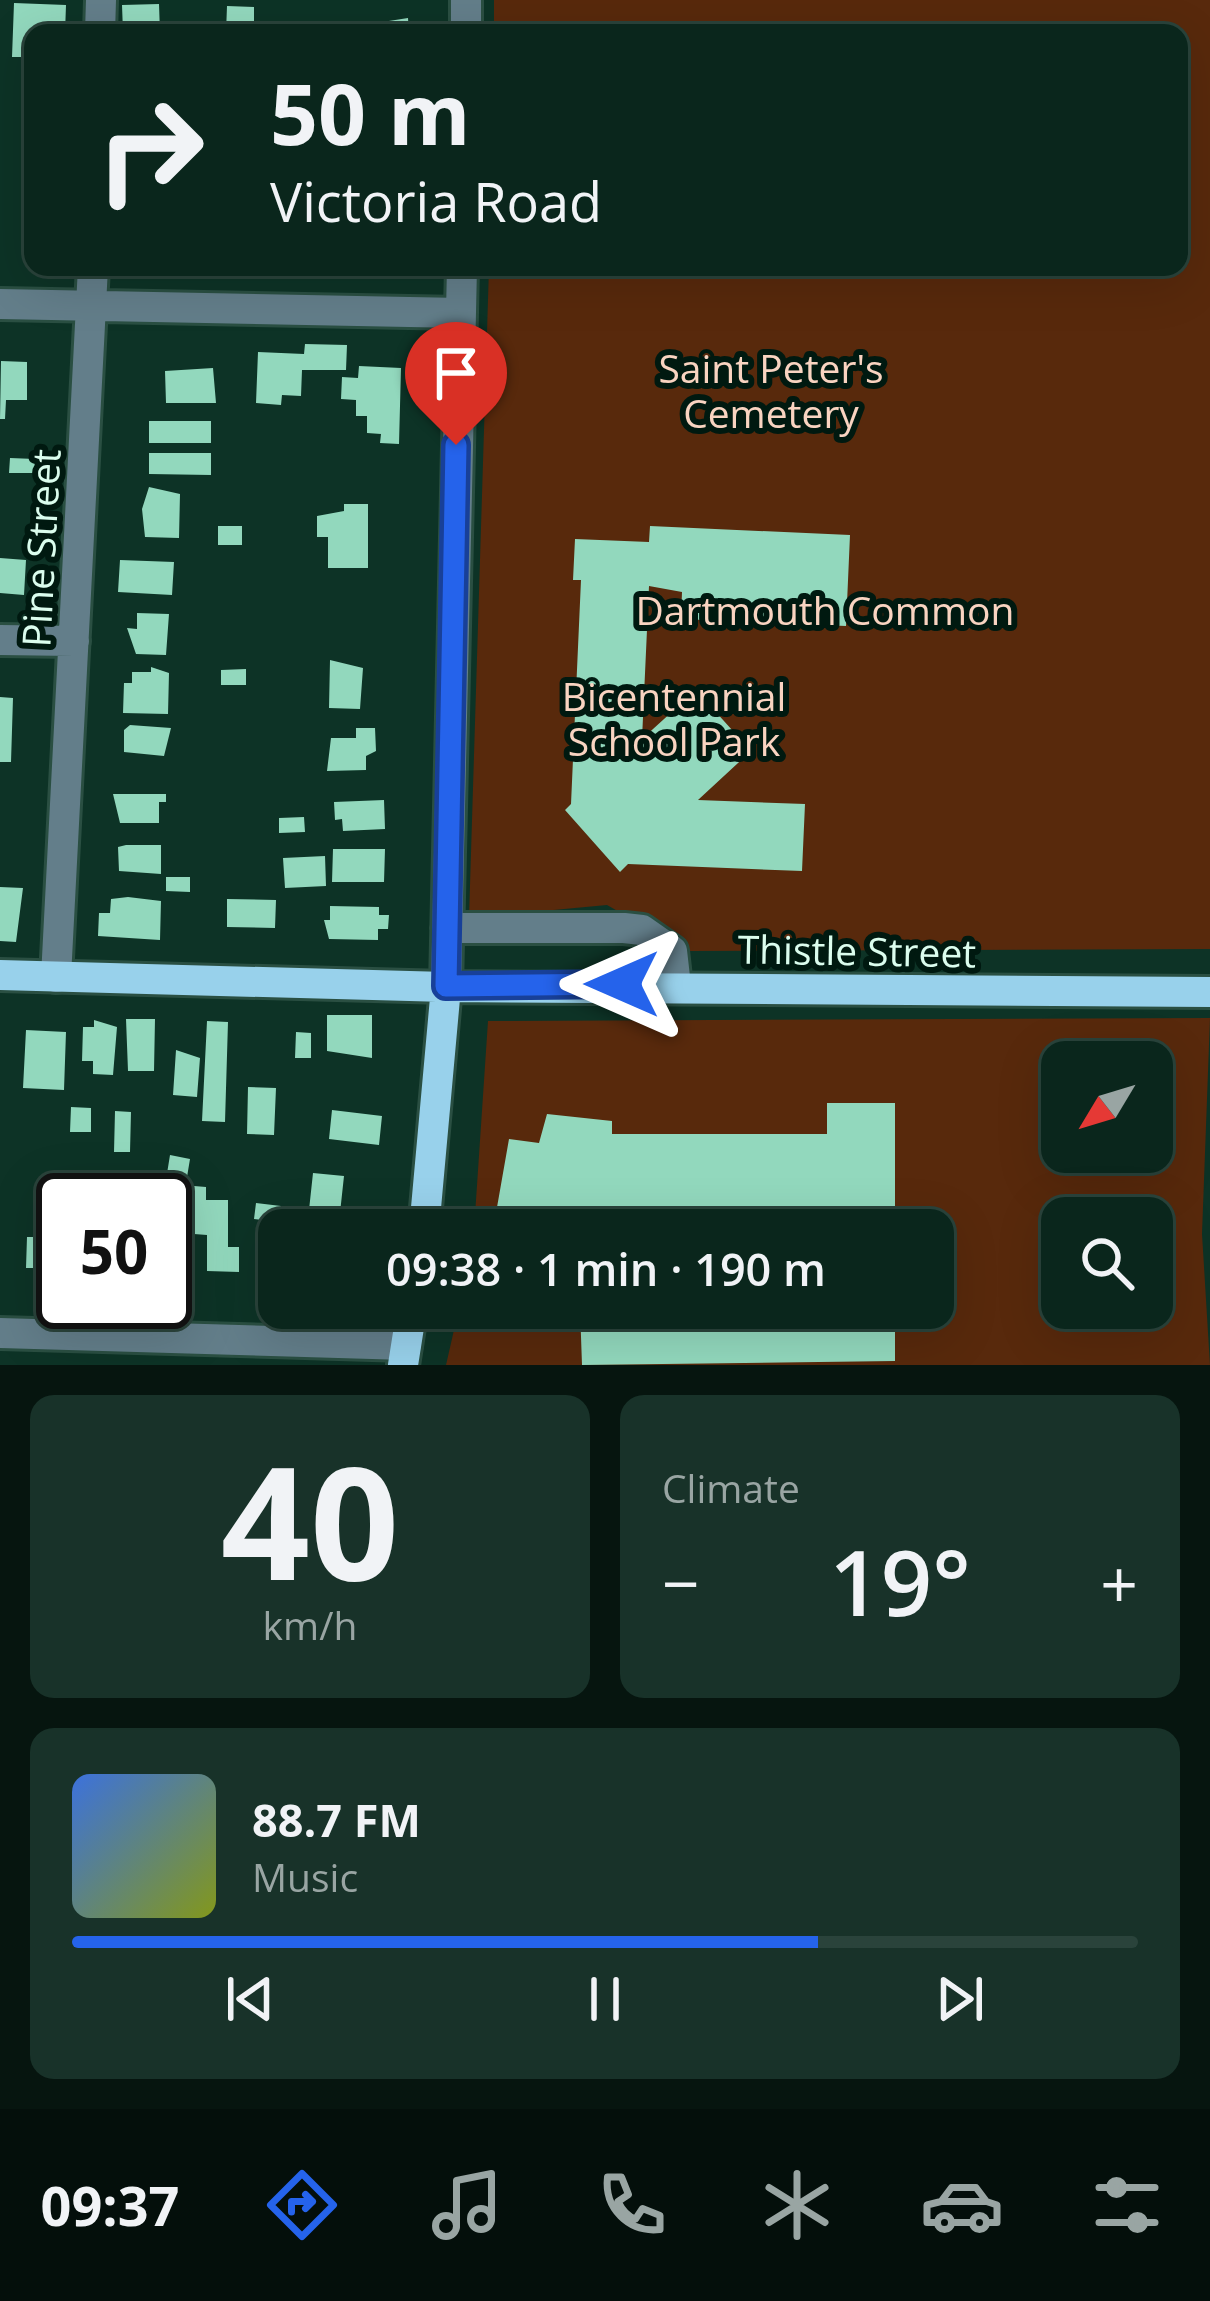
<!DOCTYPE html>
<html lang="en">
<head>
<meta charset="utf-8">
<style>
	body { margin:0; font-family:"Open Sans",sans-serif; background:#183229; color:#f1f3f6; height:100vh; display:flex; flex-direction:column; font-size:45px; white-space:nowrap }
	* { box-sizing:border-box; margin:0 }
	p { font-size:39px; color:#99a5a3 }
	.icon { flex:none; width:66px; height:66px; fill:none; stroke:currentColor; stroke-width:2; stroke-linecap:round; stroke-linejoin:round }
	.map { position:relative; height:1365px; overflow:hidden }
	.sheet { display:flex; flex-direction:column; gap:30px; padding:30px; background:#06150f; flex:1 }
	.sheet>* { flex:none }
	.top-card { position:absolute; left:24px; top:24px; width:1164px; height:252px; border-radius:24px; box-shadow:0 12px 48px #0002,0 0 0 3px #2a433b; background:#0a261c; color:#f1f3f6; overflow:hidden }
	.needle { width:78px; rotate:232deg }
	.buttons { position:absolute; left:1041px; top:1041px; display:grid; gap:24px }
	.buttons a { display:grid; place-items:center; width:132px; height:132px; border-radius:24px; background:#0a261c; box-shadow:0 12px 48px #0002,0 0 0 3px #2a433b; font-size:60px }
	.speed { position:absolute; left:36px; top:1173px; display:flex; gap:24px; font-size:60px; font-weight:700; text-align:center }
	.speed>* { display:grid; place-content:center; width:156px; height:156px; border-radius:50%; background:#0a261c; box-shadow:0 12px 48px #0002,0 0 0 3px #2a433b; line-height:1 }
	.speed .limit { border:6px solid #111; border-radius:18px; background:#fff; color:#111 }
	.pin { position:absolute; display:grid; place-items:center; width:102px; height:102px; color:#fff; margin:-123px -51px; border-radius:50% 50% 50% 0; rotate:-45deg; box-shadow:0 0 12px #0007 }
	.pin .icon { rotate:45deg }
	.me { position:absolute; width:132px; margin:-66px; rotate:270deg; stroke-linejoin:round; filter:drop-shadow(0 0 9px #0008) }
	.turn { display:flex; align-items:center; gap:42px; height:252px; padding:0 48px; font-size:54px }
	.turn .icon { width:156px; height:156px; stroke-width:2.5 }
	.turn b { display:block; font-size:84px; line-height:102px }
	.big { font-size:90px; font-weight:600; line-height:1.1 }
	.sheet .widget { flex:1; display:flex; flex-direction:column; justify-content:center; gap:18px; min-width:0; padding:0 42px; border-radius:24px; background:#183229 }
	.sheet .dial { align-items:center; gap:0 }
	.dial b { font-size:156px; line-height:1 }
	.song { display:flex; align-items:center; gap:36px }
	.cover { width:144px; height:144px; border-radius:18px; background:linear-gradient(135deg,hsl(220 70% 55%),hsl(70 70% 35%)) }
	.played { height:12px; border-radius:6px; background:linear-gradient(90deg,#2563eb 70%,#2a433b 70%) }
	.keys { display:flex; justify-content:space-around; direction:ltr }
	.heat { display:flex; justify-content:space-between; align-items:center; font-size:66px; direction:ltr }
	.sheet .tiles { flex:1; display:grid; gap:30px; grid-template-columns:1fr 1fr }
	.widget:last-child { grid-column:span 2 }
	.trip { position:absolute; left:258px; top:1209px; width:696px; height:120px; border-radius:24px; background:#0a261c; box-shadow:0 12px 48px #0002,0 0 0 3px #2a433b; font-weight:600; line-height:120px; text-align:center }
	.menu { display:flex; height:192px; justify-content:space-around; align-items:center; background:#040f0b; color:#99a5a3 }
	.menu .icon { width:84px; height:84px }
	.menu .on { color:#2563eb }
	.menu b { font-size:54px; color:#f1f3f6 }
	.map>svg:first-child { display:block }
</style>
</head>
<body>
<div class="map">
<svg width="1210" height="1365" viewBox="0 0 1210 1365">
	<rect width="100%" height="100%" fill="#0d3326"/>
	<path fill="#58290c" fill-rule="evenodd" d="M 494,0 L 1210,0 L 1210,949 L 688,951 L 607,905 L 469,918 L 489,267 L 1179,267 L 1179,33 L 494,33 Z
		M 1210,1018 L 1202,1234 L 1210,1365 L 446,1365 L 459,1308 L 933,1308 L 933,1230 L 474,1230 L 488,1021 ZM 1062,1062 L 1152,1062 L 1152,1152 L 1062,1152 ZM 1062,1218 L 1152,1218 L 1152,1308 L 1062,1308 Z"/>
	<path fill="#92d8bd" d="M 14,3 L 66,5 L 65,33 L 33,33 L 33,38 L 26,38 L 26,57 L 12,57 Z
		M 159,4 L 160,33 L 123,32 L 122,5 Z
		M 227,6 L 254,7 L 254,33 L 226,33 Z
		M 408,18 L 409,33 L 376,33 L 376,23 Z
		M 111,267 L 173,267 L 173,279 L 111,278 Z
		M 197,267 L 233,267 L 233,277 L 197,277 Z
		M 305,344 L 347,345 L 346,370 L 302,370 L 301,396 L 282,395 L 281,405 L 256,403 L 258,352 L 304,354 Z
		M 1,361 L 27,362 L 27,400 L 6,400 L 5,419 L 0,419 Z
		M 359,366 L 401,368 L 399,444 L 380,443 L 381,434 L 367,433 L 367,416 L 356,416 L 356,400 L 341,399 L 342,377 L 358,378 Z
		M 213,368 L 216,403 L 166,403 L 165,371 Z
		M 149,421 L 211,421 L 211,443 L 149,443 Z
		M 149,453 L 211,453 L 211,475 L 149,474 Z
		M 10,458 L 35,459 L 35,473 L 9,473 Z
		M 149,487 L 180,494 L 179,538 L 145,537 L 142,509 Z
		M 344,504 L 368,504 L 368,568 L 328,568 L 328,537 L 317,537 L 317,516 L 344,511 Z
		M 218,526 L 242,526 L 242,545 L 218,545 Z
		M 650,526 L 850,535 L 846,626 L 681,619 L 682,592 L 649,586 L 642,739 L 696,690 L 751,751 L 698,800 L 805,804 L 802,871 L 628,864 L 620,872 L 565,810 L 571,804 L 581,580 L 573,580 L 575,539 L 649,542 Z
		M 0,558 L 26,560 L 24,595 L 0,593 Z
		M 120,560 L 174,562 L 172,595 L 118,592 Z
		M 137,613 L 169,614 L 166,655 L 136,654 L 127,628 L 137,629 Z
		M 330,660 L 363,668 L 360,709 L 329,708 Z
		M 151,667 L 169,673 L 168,714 L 123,713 L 124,683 L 132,683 L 132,672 L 151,672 Z
		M 246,669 L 246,685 L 221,685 L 221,670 Z
		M 0,697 L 13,698 L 11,762 L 0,762 Z
		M 130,725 L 171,728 L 164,756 L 124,752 L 124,730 Z
		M 356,728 L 375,728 L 376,751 L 366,756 L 366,770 L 327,771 L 331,738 L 356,738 Z
		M 113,794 L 166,794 L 166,802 L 159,802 L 159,823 L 120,823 Z
		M 384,800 L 385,829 L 343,831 L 342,819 L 335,820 L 334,802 Z
		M 304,817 L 305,832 L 279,833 L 279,818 Z
		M 126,845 L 161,845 L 161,874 L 119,871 L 118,847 Z
		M 333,849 L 385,849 L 384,882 L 332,882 Z
		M 325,856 L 326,886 L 285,888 L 283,858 Z
		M 166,877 L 190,877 L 190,892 L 166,891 Z
		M 0,887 L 23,888 L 16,942 L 0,941 Z
		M 128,897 L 161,901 L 160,940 L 98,936 L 99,913 L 110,913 L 111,899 Z
		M 227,899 L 276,900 L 275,928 L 227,927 Z
		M 330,906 L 379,907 L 379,915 L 389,915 L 388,929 L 378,929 L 378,940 L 329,939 L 324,920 L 330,920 Z
		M 327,1015 L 372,1015 L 372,1058 L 327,1051 Z
		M 126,1019 L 155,1019 L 154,1071 L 128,1071 Z
		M 94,1020 L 117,1027 L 113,1075 L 93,1074 L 93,1061 L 82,1061 L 83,1027 L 94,1027 Z
		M 207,1021 L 228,1022 L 225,1122 L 202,1121 Z
		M 26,1030 L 66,1032 L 64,1090 L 23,1088 Z
		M 296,1032 L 311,1033 L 311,1058 L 295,1058 Z
		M 176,1050 L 200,1058 L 197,1097 L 173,1095 Z
		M 248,1087 L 276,1088 L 274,1135 L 247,1134 Z
		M 827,1103 L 895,1103 L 895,1230 L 493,1230 L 509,1139 L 539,1143 L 547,1114 L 612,1121 L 612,1134 L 827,1134 Z
		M 71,1107 L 91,1108 L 91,1132 L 70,1132 Z
		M 332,1110 L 382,1116 L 379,1145 L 329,1139 Z
		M 115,1111 L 131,1112 L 130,1152 L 114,1152 Z
		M 170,1155 L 190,1159 L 184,1195 L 164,1192 Z
		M 313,1173 L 344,1176 L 340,1213 L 309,1210 Z
		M 194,1186 L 206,1187 L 206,1200 L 228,1200 L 228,1247 L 239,1247 L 239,1272 L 207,1271 L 207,1235 L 194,1234 Z
		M 256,1203 L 281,1206 L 280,1222 L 254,1219 Z
		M 27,1237 L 63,1237 L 63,1268 L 26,1268 Z
		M 580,1308 L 895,1308 L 895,1361 L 582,1365 Z"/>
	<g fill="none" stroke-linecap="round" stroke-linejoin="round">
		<g stroke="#2a4f42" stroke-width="36">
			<path id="minor" d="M 100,33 L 101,0
				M 466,33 L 466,0
				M 0,304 L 461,313
				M 0,640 L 74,641
				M 447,928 L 624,928 L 642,930 L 672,951 L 676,986
				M 56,977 L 93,267
				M 446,987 L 462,267
				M 0,1333 L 406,1345"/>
		</g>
		<g stroke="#2a4f42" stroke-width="36">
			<path id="major" d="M 0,975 L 446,987 L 1210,992
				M 424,1230 L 446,987
				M 403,1365 L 412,1308"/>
		</g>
		<use href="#minor" stroke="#637e8a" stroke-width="30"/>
		<use href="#major" stroke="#98d1eb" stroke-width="30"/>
	</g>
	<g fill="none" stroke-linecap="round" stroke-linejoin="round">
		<g stroke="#184099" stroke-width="30">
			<path id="route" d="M 456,445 L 446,986 L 622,984"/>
		</g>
		<use href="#route" stroke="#2563eb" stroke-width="21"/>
	</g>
	<g text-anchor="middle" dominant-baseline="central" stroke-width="12" stroke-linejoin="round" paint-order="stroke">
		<g font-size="39" fill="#f9d4c1" stroke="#001910">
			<text x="771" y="367">Saint Peter's<tspan x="771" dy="45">Cemetery</tspan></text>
			<text x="825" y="609">Dartmouth Common</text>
			<text x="674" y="695">Bicentennial<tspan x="674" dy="45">School Park</tspan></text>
		</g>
		<g font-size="39" fill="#dbfdee" stroke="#001910">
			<text transform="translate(40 548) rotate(-87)">Pine Street</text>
			<text transform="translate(857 950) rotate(1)">Thistle Street</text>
		</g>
	</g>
</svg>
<div class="buttons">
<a><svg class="needle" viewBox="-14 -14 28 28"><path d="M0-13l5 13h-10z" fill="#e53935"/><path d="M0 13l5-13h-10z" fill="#99a5a3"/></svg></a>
<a><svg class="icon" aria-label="search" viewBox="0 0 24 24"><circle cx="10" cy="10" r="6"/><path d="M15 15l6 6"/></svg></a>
</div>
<div class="speed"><div class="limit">50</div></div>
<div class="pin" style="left:456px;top:445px;background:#d93025"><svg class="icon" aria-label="arrive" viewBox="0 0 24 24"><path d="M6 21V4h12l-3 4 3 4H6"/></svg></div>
<svg class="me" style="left:622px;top:984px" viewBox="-20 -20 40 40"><path d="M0-17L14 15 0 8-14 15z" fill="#2563eb" stroke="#fff" stroke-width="4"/></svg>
<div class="trip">09:38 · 1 min · 190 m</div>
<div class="top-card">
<div class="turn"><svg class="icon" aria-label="right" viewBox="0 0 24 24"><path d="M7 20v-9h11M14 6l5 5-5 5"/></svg><div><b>50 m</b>Victoria Road</div></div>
</div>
</div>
<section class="sheet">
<div class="tiles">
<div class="widget dial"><b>40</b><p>km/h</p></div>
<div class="widget"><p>Climate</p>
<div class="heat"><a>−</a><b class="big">19°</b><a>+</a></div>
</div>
<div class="widget">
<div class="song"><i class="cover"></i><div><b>88.7 FM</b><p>Music</p></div></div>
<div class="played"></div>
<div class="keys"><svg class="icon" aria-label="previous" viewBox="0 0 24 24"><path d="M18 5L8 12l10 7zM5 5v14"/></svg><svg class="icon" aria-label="pause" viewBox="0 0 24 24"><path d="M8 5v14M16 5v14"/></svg><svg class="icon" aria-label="next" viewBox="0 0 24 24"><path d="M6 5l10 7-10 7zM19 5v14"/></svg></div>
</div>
</div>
</section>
<nav class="menu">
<b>09:37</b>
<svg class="icon on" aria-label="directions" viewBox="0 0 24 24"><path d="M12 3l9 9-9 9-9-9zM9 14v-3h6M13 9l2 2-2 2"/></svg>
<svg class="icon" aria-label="music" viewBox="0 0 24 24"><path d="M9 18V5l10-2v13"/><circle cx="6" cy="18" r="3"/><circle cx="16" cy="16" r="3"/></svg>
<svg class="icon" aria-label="phone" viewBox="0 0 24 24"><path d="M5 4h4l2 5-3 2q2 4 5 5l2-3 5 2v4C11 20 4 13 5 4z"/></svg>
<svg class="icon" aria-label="climate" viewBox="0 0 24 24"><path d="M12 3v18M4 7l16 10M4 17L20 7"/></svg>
<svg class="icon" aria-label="car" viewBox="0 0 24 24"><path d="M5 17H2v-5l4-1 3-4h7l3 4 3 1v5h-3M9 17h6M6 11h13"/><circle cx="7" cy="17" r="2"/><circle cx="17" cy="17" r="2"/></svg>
<svg class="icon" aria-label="filters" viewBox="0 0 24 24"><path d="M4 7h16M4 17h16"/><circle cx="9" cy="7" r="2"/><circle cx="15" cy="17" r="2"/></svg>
</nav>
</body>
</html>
